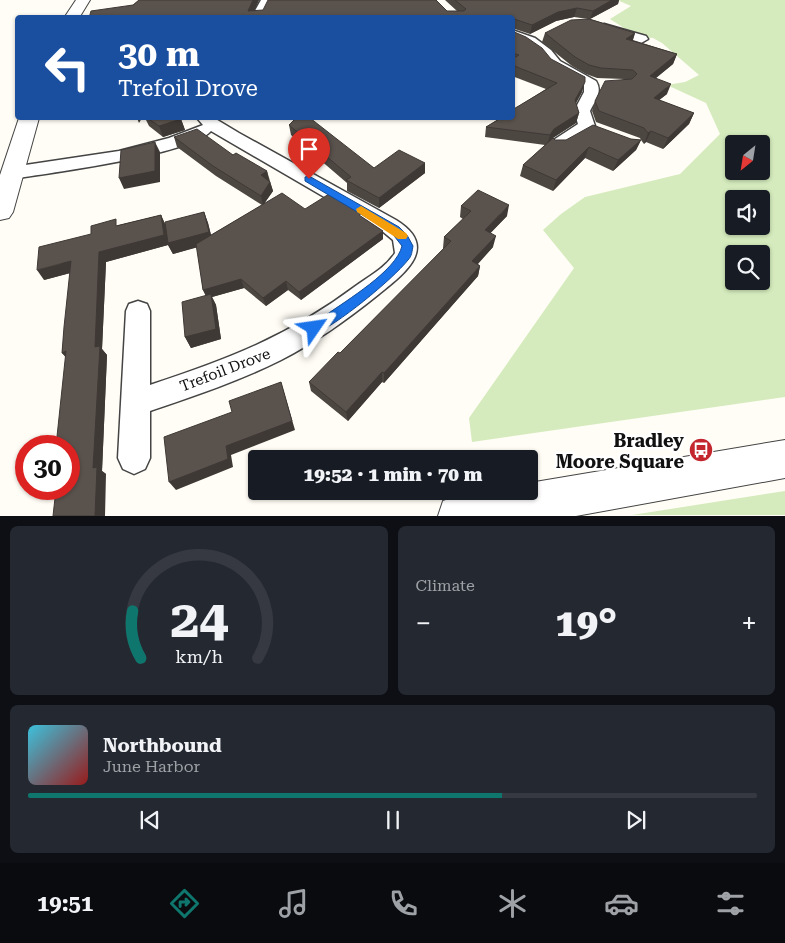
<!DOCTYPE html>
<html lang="en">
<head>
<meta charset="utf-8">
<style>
	body { margin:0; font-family:"Roboto Serif",serif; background:#242831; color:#f1f3f6; height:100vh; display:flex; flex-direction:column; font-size:19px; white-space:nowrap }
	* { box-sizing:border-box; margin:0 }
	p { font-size:16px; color:#9ea1a6 }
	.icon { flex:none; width:28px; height:28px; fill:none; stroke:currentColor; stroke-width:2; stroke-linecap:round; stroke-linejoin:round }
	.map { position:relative; height:516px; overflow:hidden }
	.panel { display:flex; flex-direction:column; gap:10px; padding:10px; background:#0d0f14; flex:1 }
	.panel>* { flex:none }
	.guide { position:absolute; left:15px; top:15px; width:500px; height:105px; border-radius:5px; box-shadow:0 1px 4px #0004; background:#1a4fa0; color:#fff; overflow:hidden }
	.needle { width:32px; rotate:210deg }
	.buttons { position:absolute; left:725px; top:135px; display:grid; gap:10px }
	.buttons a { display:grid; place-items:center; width:45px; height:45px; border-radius:5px; background:#171b24; box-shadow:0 1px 4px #0004; font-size:25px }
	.speed { position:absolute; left:15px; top:435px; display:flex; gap:10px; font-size:25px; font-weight:700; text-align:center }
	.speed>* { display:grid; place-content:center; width:65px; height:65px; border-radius:50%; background:#171b24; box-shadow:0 1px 4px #0004; line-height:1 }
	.speed .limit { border:8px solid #d22; background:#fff; color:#111 }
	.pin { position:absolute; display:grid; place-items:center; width:42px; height:42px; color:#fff; margin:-51px -21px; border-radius:50% 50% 50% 0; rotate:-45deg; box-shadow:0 0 5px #0007 }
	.pin .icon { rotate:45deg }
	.me { position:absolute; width:55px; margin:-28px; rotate:58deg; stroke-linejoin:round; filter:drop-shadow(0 0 4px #0008) }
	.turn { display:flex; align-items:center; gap:18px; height:105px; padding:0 20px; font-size:22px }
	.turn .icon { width:65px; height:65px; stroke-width:2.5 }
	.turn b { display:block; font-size:35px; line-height:42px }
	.big { font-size:38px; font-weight:800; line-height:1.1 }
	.panel .tile { flex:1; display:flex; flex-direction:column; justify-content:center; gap:8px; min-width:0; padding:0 18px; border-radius:8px; background:#242831 }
	.panel .dial { align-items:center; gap:0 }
	.dial svg { height:130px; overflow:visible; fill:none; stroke:#363941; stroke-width:7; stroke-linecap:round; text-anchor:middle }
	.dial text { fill:#f1f3f6; stroke:none }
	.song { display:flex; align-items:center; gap:15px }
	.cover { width:60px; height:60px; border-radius:8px; background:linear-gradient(135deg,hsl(190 70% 55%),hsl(0 70% 35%)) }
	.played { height:5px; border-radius:2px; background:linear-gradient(90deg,#0f766e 65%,#363941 65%) }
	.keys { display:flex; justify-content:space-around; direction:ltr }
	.heat { display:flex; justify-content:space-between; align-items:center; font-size:28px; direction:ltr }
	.panel .tiles { flex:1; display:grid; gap:10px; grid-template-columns:1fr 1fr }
	.tile:last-child { grid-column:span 2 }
	.trip { position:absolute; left:248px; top:450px; width:290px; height:50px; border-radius:5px; background:#171b24; box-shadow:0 1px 4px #0004; font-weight:800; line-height:50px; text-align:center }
	.menu { display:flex; height:80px; justify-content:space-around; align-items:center; background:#090b0e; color:#9ea1a6 }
	.menu .icon { width:35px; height:35px }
	.menu .active { color:#0f766e }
	.menu b { font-size:22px; color:#f1f3f6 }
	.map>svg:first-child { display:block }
</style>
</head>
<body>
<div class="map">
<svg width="785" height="516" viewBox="0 0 785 516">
	<rect width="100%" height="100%" fill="#fffdf5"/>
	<path fill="#d5ebbd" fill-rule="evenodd" d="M 617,0 L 785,0 L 785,397 L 472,442 L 469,418 L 574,268 L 543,230 L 561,214 L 585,197 L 680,174 L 720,134 L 706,103 L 667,85 L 685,82 L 699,75 L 662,43 L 653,38 L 638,37 L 610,19 L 631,6 ZM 734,144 L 761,144 L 761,171 L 734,171 ZM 734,199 L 761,199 L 761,226 L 734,226 ZM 734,254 L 761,254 L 761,281 L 734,281 Z
		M 785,491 L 785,515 L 632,515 Z"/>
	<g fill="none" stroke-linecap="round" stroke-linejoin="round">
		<g stroke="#444" stroke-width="3">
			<path id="minor" d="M 261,0 L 273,0 L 263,18 L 251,18 Z
				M 604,24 L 646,36 L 648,39 L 641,43 L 600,31 L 598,28 Z
				M 512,30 L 535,38 L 551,50 L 560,61 L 596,81 C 603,92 595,101 590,111 L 595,126 L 564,149 L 558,150 L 552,149 L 549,145 L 552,141 L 578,124 L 574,111 L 584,92 L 584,86 L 550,67 L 541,56 L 525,44 L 512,39 Z
				M 197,118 L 214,118 L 239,133 L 396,220 C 440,247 405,273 379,294 C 348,319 316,342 281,360 C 239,381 194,396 150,411 L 150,458 L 145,469 L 134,474 L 123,469 L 118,458 L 126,311 L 129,304 L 138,301 L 147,304 L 150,311 L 150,385 C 229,359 289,336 357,285 C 370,276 386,267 395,253 L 393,240 L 381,230 L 211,131 C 190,155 49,173 12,179 L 5,177 L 3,173 L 5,169 L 12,167 L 119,151 L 169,138 L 203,125 Z"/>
		</g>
		<g stroke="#444" stroke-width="2">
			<path id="tertiary" d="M 76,0 L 90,0 L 79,18 L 64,18 Z
				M 19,118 L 39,118 L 13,212 L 9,218 L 0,220 L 0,175 Z
				M 785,440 L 785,478 L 576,516 L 438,516 L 443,501 C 471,490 499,491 529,491 L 529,483 Z"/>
		</g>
		<use href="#minor" fill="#fff" fill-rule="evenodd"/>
		<use href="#tertiary" fill="#fff" fill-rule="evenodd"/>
	</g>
	<path fill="#4d4742" d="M 139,0 L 259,0 L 254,11 L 457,11 L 445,0 L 619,0 L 618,4 L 590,19 L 635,33 L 633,40 L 677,54 L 673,64 L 656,78 L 667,94 L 659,100 L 694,113 L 689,124 L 663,149 L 646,142 L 644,144 L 641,140 L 636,150 L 613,171 L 585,158 L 553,191 L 520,176 L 523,165 L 545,145 L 485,137 L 486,127 L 546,89 L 512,76 L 512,31 L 551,59 L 582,92 L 576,103 L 579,113 L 576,123 L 553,138 L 555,140 L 631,139 L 641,140 L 640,138 L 596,122 L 592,111 L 595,101 L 624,79 L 597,78 L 586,74 L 572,66 L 542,42 L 545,33 L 588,19 L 574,17 L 556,21 L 530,34 L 512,28 L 512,18 L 89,18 L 133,5 Z
		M 145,118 L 179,118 L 181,119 L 185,130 L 163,137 L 149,126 Z
		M 289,125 L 374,168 L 425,163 L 425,173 L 379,208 L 347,191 L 347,183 L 291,135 Z
		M 174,137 L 233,155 L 267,171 L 273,191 L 264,204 L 362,217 L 383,231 L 383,239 L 301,300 L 288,290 L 266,306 L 244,288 L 212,297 L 216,305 L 221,339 L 191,348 L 185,337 L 206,296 L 203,290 L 197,247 L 173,254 L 168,245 L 106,262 L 102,349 L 107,355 L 102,471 L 106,474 L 69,489 L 66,357 L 62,353 L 70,273 L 44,280 L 91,234 L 119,225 L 161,215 L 165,224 L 204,212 L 208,223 L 211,235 L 262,205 L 216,176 L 177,147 Z
		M 461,206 L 507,216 L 490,233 L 493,247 L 478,264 L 480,266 L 478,276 L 384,383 L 382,382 L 348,421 L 311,391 L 309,382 L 340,353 L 444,249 L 443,248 L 444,237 L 463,219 L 460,217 Z"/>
	<path fill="#3f3936" d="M 253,0 L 259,0 L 251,18 L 248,11 Z
		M 612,0 L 619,0 L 618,4 L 590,19 L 593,11 Z
		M 577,8 L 574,17 L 556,21 L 530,34 L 532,25 L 558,12 Z
		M 635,33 L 632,42 L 626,39 Z
		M 677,54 L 673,64 L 646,86 L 650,76 Z
		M 585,82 L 582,92 L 572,110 L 575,100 Z
		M 671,84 L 667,94 L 649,108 L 654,98 Z
		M 579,113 L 576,123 L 551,139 L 547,146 L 550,135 L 554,129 Z
		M 694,113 L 689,124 L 663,149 L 668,138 Z
		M 137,118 L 142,118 L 139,123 Z
		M 181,119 L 185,130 L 163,137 L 159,126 Z
		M 651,131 L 646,142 L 644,144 L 648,133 Z
		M 641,140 L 636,150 L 613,171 L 618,160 Z
		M 155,142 L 160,152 L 160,182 L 124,189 L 119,178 Z
		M 589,147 L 585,158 L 553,191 L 556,180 Z
		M 425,163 L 425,173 L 379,208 L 379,198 Z
		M 267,171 L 269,181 L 261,175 Z
		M 270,182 L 273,191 L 263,205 L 261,196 Z
		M 509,205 L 507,216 L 483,241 L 485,230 Z
		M 204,212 L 208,223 L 213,243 L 173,254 L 168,245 L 106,262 L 102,349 L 107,355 L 102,471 L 106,474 L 105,516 L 95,516 L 93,468 L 95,347 L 99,252 L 161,215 L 165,224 Z
		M 383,231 L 383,239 L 301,300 L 299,292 Z
		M 496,236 L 493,247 L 470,272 L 472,261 Z
		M 71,261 L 78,271 L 44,280 L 37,270 Z
		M 480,266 L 478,276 L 384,383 L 384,373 Z
		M 241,279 L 244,288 L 212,297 L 216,305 L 221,339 L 191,348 L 185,337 L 207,298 L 203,290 Z
		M 286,281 L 288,290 L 266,306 L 263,298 Z
		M 66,351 L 70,362 L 62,353 Z
		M 382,372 L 382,382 L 348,421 L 346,412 Z
		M 281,382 L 295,430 L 231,455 L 233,467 L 176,490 L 169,482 Z"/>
	<path fill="#5a524d" stroke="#3f3936" d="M 139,0 L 253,0 L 248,11 L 263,10 L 268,0 L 436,0 L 447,11 L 464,11 L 466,9 L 455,0 L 612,0 L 593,11 L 577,8 L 558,12 L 532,25 L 514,19 L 512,21 L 512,18 L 89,18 L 91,11 L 133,5 Z
		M 589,19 L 635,33 L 626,39 L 677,54 L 650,76 L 671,84 L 654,98 L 694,113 L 668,138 L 651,131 L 648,133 L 644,128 L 599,111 L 595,101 L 605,81 L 632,79 L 637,74 L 633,70 L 601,68 L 589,65 L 575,57 L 545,33 L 571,20 Z
		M 512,31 L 526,37 L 542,48 L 551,59 L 585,77 L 585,82 L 575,100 L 579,113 L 554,129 L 550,135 L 486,127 L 501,118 L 512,118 L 512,110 L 557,83 L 512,65 L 512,59 L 519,55 L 512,53 Z
		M 147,118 L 179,118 L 181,119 L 159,126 Z
		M 296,118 L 310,118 L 374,168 L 399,150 L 425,163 L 379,198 L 346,180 L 351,177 L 289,125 Z
		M 593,125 L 631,139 L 641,140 L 618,160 L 589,147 L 556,180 L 523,165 L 553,138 L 555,140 L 566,140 Z
		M 197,129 L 233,155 L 236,153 L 267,171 L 261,175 L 270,182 L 261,196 L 213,166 L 174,137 Z
		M 155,142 L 155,171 L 119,178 L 121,150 Z
		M 478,190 L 509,205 L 485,230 L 496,236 L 472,261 L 480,266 L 384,373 L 382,372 L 346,412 L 309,382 L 338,352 L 340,353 L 451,241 L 444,237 L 471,211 L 461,206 Z
		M 282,193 L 305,209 L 329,194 L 362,213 L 359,215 L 383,231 L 299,292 L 286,281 L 263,298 L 241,279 L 203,290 L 196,244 Z
		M 204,212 L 209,232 L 168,243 L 165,222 Z
		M 161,215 L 164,235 L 99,252 L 95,347 L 100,346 L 93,468 L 97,467 L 95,516 L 53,516 L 56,489 L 69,489 L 69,446 L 56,446 L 66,351 L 62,353 L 64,327 L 71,261 L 37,270 L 39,247 L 91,234 L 91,226 L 116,219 L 116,226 Z
		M 211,294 L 216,329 L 185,337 L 182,302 Z
		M 281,382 L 292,421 L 226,446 L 228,459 L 169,482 L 164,437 L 232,412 L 229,401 Z"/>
	<path fill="#1a73e8" stroke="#114b97" d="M 309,176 L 399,227 L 407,235 L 413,246 C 412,251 412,256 408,260 C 393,279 336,326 314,334 L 309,332 L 307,328 C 311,322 320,319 326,315 C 347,300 396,271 402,246 L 391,232 L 305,181 L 305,177 Z"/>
	<path fill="#f59e0b" d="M 361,206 L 406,233 L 408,236 L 406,239 L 398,239 L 357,212 L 356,209 Z"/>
	<defs>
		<g id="bus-disc" transform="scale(1.25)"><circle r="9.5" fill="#c4262e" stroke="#fff"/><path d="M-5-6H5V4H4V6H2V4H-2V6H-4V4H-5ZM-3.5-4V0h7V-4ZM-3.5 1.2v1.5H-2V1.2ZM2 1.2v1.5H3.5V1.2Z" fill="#fff"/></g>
	</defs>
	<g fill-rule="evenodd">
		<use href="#bus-disc" x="701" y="450"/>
	</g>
	<g text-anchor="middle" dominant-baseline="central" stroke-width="5" stroke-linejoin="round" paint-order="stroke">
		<g font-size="15" fill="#111" stroke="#fff">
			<text transform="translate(225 370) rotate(-21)">Trefoil Drove</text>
		</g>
		<g font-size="18" font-weight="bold" fill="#111" stroke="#fff" text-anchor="end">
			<text x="684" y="440">Bradley<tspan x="684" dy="21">Moore Square</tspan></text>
		</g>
	</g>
</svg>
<div class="buttons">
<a><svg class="needle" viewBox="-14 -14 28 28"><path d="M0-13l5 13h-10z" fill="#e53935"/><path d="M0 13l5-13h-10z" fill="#9ea1a6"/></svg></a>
<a><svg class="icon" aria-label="sound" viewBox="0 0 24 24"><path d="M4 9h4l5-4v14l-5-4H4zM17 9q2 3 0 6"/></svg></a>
<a><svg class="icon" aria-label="search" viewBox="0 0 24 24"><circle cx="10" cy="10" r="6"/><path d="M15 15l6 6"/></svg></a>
</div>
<div class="speed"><div class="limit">30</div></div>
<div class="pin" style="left:309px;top:179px;background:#d93025"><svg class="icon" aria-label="arrive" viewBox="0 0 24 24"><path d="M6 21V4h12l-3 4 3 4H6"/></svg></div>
<svg class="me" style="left:314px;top:328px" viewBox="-20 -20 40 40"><path d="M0-17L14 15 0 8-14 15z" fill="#1a73e8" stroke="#fff" stroke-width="4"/></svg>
<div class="trip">19:52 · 1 min · 70 m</div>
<div class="guide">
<div class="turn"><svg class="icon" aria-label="left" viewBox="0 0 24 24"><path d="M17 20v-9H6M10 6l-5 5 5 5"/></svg><div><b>30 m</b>Trefoil Drove</div></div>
</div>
</div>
<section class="panel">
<div class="tiles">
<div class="tile dial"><svg viewBox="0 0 100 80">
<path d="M14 69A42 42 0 1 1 86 69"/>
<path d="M14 69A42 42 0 0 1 9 40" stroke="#0f766e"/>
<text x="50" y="56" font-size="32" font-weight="700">24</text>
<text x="50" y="72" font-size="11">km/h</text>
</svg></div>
<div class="tile"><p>Climate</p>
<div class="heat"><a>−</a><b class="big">19°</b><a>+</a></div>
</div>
<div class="tile">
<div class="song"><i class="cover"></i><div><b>Northbound</b><p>June Harbor</p></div></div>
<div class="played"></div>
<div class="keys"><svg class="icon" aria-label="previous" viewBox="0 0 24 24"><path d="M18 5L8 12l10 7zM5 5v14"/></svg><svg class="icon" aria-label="pause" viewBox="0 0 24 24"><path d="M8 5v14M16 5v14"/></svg><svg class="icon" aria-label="next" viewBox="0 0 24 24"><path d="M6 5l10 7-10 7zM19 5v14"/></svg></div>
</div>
</div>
</section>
<nav class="menu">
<b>19:51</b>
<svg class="icon active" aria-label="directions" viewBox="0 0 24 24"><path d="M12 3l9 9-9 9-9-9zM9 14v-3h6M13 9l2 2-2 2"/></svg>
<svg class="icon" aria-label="music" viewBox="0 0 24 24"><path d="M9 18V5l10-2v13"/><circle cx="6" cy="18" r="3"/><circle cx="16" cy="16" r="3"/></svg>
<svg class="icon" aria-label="phone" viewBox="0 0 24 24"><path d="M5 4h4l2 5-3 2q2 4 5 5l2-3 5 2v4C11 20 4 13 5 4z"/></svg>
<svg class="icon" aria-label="climate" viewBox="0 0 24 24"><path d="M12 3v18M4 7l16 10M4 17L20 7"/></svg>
<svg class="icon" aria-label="car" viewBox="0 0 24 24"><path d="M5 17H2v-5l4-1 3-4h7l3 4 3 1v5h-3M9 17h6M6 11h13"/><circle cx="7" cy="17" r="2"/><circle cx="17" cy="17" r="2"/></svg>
<svg class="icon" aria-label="filters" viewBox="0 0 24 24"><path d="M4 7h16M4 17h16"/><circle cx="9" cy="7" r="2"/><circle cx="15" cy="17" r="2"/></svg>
</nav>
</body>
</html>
